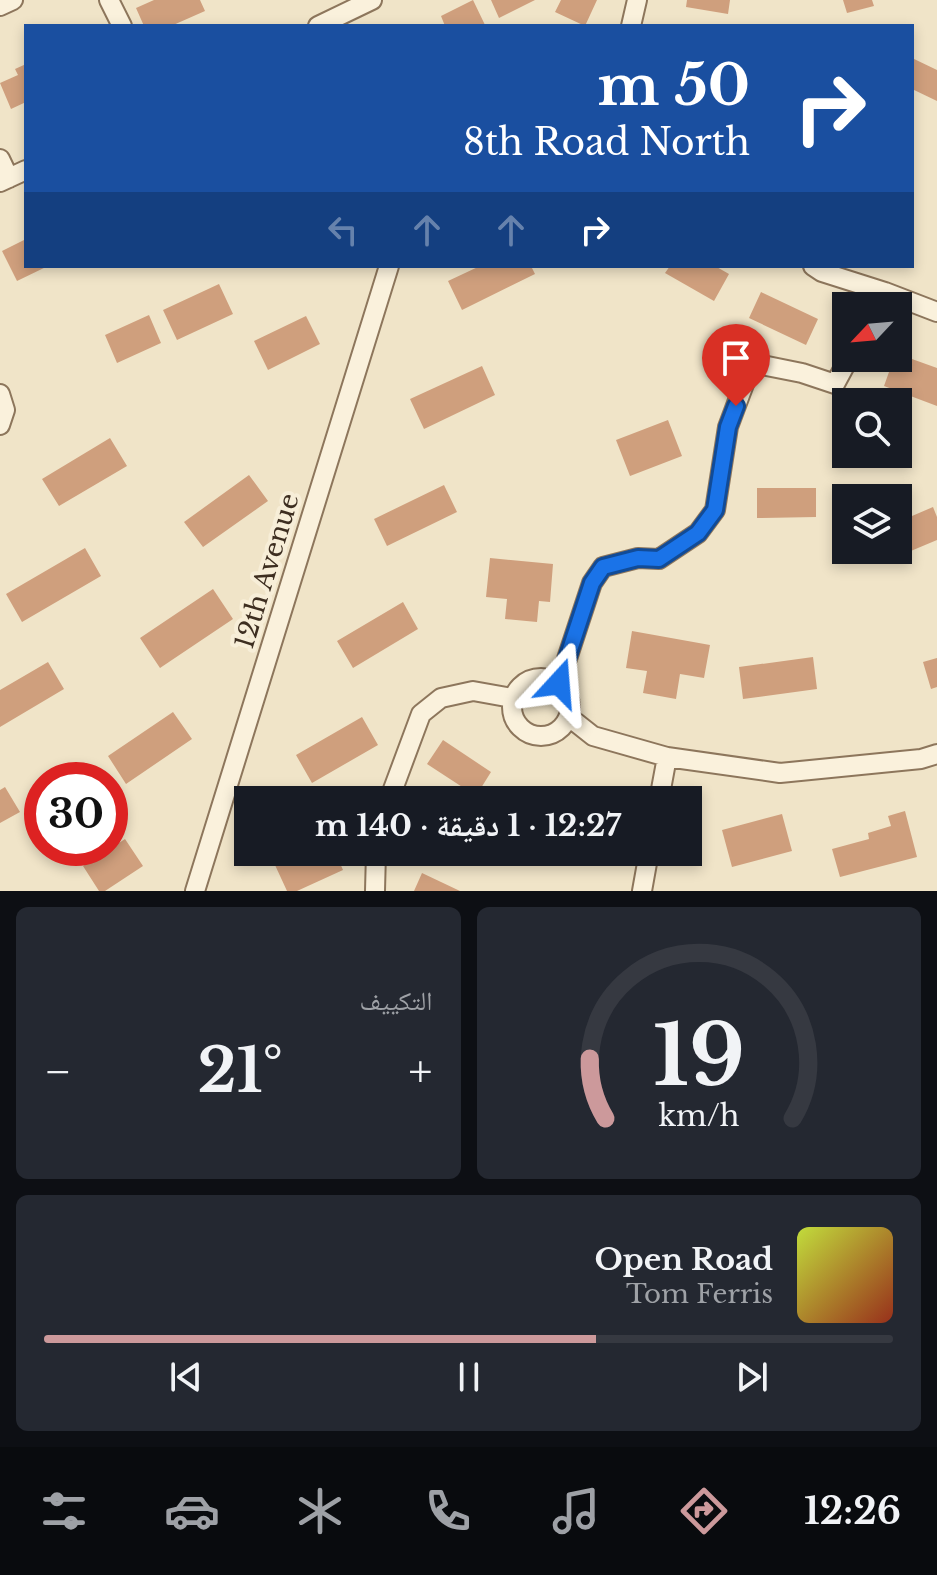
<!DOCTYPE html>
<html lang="ar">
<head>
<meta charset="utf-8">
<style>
	body { margin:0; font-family:"Libre Baskerville","Noto Naskh Arabic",serif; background:#242831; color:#f1f3f6; direction:rtl; height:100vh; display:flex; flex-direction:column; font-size:30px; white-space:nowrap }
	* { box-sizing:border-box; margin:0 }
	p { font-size:26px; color:#9ea1a6 }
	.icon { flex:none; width:44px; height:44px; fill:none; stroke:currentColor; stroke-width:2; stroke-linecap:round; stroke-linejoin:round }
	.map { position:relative; height:891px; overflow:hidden; direction:ltr }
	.drawer { display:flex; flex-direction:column; gap:16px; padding:16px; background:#0d0f14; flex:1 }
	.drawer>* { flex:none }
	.banner { position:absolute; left:24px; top:24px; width:890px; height:244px; border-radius:0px; box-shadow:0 4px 12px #0003; direction:rtl; background:#1a4fa0; color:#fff; overflow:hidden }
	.needle { width:52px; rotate:244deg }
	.fabs { position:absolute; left:832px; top:292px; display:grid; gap:16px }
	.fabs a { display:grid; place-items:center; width:80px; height:80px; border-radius:0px; background:#171b24; box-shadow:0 4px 12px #0003; font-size:40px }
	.speed { position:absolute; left:24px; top:762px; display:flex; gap:16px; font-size:40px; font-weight:700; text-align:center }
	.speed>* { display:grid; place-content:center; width:104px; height:104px; border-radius:50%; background:#171b24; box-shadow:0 4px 12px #0003; line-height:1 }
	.speed .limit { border:12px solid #d22; background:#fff; color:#111 }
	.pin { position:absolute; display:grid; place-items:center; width:68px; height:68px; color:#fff; margin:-82px -34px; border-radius:50% 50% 50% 0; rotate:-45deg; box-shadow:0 0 8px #0007 }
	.pin .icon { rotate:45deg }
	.me { position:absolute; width:88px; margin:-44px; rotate:19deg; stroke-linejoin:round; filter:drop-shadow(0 0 6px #0008) }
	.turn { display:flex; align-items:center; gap:28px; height:168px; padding:0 32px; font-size:36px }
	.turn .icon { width:104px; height:104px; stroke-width:2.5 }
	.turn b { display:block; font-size:56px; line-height:68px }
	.lanes { display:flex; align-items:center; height:76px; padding:0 32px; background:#0003; justify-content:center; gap:40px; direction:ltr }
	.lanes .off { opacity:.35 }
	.big { font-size:60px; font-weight:700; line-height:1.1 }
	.drawer .widget { flex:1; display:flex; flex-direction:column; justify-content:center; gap:12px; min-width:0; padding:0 28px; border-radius:12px; background:#242831 }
	.drawer .dial { align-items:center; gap:0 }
	.dial svg { height:208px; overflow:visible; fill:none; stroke:#363941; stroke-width:7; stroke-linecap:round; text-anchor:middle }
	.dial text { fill:#f1f3f6; stroke:none }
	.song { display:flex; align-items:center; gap:24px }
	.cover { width:96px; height:96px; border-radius:12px; background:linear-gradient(135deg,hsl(70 70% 55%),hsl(10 70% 35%)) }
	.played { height:8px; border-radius:4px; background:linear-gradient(90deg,#cc999b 65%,#363941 65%) }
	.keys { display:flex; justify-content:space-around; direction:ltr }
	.heat { display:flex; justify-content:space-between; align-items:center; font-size:44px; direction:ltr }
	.drawer .tiles { flex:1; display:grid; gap:16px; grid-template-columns:1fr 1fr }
	.widget:last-child { grid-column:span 2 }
	.trip { position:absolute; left:234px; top:786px; width:468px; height:80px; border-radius:0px; background:#171b24; box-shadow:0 4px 12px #0003; font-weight:700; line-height:80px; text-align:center; direction:rtl }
	.tab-bar { display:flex; height:128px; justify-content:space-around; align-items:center; background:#090b0e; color:#9ea1a6 }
	.tab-bar .icon { width:56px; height:56px }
	.tab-bar .on { color:#cc999b }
	.tab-bar b { font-size:36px; color:#f1f3f6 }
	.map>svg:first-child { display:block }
</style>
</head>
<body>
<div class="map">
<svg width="937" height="891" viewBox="0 0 937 891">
	<rect width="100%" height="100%" fill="#f0e4c8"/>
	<path fill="#cf9f7d" d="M 154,0 L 200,0 L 205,11 L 171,26 L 144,26 L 136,8 Z
		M 473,0 L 485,25 L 445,26 L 441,16 Z
		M 491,0 L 535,0 L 499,18 Z
		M 561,0 L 597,0 L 585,26 L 555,12 Z
		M 687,0 L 730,0 L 728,14 L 686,7 Z
		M 843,0 L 872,0 L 874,6 L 847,13 Z
		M 912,58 L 937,70 L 937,101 L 912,89 Z
		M 26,64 L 26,102 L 11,109 L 0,83 L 18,75 L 15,69 Z
		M 26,239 L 26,266 L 48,266 L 17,281 L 2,251 Z
		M 480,266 L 531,266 L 535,274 L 462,310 L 448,281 Z
		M 670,266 L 715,266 L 729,274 L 714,301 L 665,273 Z
		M 219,284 L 233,314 L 177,340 L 163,310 Z
		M 761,292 L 818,319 L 806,345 L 749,318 Z
		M 149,315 L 161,343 L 117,363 L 105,335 Z
		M 306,316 L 320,344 L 268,370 L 254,341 Z
		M 898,354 L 937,368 L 937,406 L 884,386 L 894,358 L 898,358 Z
		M 482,366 L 495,395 L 424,429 L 410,399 Z
		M 668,420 L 682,456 L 630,476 L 616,440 Z
		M 110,438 L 127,466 L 59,506 L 42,479 Z
		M 249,475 L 268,501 L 203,547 L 184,522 Z
		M 444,485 L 457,512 L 387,546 L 374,519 Z
		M 757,488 L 816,488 L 816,517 L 757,518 Z
		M 933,507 L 937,517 L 937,540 L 887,561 L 882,550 L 898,550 L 898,522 Z
		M 85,548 L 101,576 L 22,622 L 6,594 Z
		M 490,558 L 553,564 L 550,602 L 539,601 L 537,622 L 505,619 L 507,599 L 486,597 Z
		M 213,589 L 233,619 L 160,668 L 140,638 Z
		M 403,602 L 418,629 L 353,668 L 337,641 Z
		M 632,631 L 710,645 L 704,678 L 680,674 L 676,699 L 643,693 L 647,671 L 626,668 Z
		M 813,657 L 817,689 L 743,699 L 739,667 Z
		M 937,658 L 937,687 L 931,689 L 923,662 Z
		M 48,662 L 64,689 L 0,727 L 0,690 Z
		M 173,712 L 192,739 L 126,784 L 108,756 Z
		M 362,717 L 378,745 L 312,783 L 296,755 Z
		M 443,740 L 491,772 L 476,796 L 427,764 Z
		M 5,787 L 20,812 L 0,823 L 0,790 Z
		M 551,789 L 610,798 L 610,800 L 550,800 Z
		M 905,811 L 917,857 L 840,877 L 832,849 L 869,839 L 868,833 L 891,826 L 888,816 Z
		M 782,814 L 792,851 L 732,867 L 722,830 Z
		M 125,839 L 143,866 L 105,891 L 99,891 L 83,866 Z
		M 303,852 L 335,852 L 343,870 L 297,891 L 287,891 L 275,865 Z
		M 422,873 L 460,891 L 414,891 Z"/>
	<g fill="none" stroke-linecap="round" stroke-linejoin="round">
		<g stroke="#8d765c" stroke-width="22">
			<path id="minor" d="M 109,0 L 122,26
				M 0,6 L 13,0
				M 318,26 L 372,0
				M 631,26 L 637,0
				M 0,159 L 9,178
				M 0,182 L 26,170
				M 813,266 L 822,272 L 885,292 L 937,312
				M 0,394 L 5,410 L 0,425
				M512 707a29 29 0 1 1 58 0a29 29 0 1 1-58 0Z
				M 559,683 L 592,583 L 603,567 L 638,558 L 659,559 L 698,533 L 715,510 L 728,427 L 752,363 L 802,373 L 835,384 L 849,358
				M 569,717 L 593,736 L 667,757 L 780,773 L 921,759 L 937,754
				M 389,800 L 421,714 L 441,698 L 473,691 L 512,698
				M 659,800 L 667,757
				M 195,891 L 389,266
				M 375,891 L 376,852
				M 642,891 L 649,852"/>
		</g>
		<use href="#minor" stroke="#faf1dc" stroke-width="18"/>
	</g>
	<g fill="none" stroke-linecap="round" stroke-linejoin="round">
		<g stroke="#114b97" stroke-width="20">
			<path id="route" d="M 559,683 L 592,583 L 603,567 L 638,558 L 659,559 L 698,533 L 715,510 L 728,427 L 736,406"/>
		</g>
		<use href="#route" stroke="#1a73e8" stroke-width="14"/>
	</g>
	<g text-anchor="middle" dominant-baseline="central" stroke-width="8" stroke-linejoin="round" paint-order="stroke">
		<g font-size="26" fill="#3d2e20" stroke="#f7eed8">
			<text transform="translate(267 571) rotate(-73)">12th Avenue</text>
		</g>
	</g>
</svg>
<div class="fabs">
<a><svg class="needle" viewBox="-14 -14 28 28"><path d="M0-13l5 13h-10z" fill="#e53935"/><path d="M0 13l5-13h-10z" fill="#9ea1a6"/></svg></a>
<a><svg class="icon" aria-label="search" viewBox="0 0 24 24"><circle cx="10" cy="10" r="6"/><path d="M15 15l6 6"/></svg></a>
<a><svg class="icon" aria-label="layers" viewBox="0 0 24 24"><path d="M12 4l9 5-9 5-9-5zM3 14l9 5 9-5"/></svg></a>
</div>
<div class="speed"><div class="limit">30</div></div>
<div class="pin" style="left:736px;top:406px;background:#d93025"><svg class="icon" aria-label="arrive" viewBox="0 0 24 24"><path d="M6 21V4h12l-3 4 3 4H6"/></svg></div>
<svg class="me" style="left:559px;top:683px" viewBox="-20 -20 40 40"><path d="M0-17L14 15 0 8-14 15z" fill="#1a73e8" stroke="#fff" stroke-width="4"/></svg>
<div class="trip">12:27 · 1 دقيقة · 140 m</div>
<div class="banner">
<div class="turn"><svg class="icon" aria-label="right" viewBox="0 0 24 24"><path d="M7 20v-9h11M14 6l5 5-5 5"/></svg><div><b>50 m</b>8th Road North</div></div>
<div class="lanes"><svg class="icon off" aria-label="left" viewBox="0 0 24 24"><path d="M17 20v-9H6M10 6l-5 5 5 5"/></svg><svg class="icon off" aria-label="ahead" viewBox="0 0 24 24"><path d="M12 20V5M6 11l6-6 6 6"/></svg><svg class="icon off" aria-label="ahead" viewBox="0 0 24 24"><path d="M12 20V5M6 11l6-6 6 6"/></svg><svg class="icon" aria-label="right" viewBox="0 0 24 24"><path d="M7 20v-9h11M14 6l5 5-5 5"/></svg></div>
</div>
</div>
<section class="drawer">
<div class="tiles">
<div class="widget dial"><svg viewBox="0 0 100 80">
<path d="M14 69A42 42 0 1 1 86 69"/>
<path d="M14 69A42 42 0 0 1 8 46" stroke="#cc999b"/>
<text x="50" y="56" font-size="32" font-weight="700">19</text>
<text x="50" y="72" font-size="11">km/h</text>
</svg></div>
<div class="widget"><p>التكييف</p>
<div class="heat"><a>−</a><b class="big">21°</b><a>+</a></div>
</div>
<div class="widget">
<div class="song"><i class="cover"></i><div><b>Open Road</b><p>Tom Ferris</p></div></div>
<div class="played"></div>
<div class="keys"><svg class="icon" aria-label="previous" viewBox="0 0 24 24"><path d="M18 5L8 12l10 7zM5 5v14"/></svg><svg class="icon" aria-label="pause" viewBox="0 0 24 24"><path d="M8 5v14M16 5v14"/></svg><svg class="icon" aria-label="next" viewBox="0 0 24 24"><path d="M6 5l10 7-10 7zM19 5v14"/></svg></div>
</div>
</div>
</section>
<nav class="tab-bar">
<b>12:26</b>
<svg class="icon on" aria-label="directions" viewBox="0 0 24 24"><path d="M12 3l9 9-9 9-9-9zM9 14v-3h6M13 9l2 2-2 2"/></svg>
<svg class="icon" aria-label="music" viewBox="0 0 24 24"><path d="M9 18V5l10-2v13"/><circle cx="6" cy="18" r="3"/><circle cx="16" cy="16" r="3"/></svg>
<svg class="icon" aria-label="phone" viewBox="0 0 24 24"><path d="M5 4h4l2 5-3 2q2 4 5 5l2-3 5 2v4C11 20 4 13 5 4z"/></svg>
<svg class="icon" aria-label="climate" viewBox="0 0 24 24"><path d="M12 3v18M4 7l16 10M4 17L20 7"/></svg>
<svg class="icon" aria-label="car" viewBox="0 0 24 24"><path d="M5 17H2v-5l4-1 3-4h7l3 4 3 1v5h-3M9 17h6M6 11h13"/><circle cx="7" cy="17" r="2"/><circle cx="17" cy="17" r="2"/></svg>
<svg class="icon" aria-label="filters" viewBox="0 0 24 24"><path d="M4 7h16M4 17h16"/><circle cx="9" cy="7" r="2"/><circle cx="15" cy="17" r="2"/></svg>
</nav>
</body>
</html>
